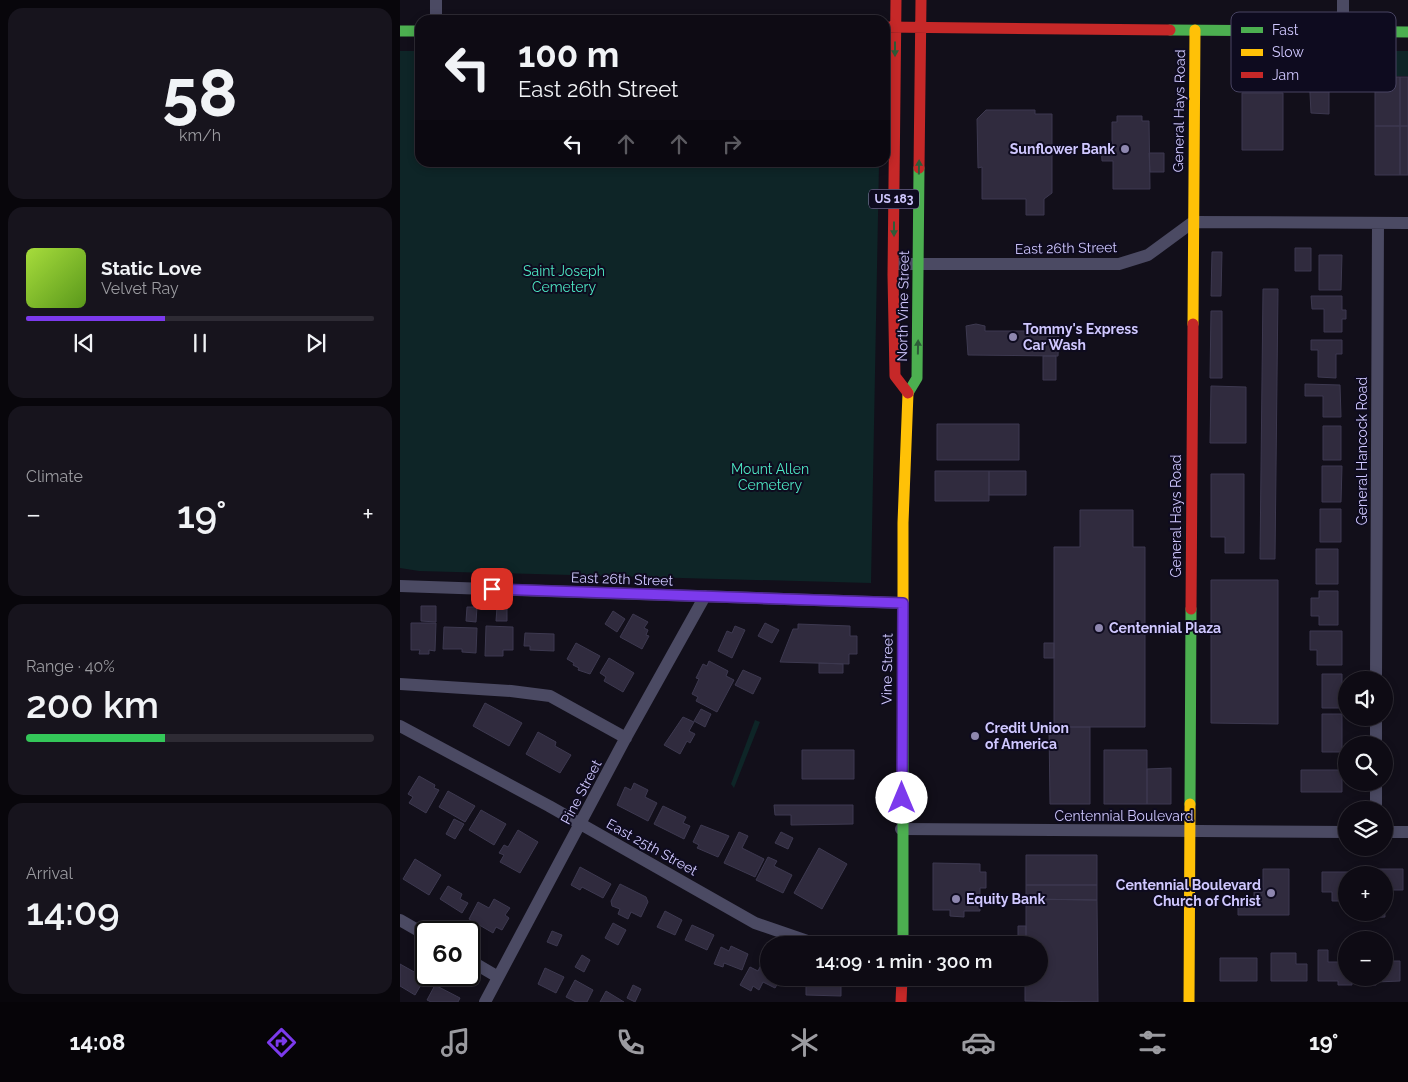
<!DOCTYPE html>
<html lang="en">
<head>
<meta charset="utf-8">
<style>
	body { margin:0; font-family:Raleway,sans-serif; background:#17141d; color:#f1f3f6; height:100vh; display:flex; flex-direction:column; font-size:19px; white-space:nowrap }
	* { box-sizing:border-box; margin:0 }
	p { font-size:16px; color:#9b9ba0 }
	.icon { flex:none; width:28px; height:28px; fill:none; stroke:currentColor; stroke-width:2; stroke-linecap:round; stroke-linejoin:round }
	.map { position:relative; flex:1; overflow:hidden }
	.details { display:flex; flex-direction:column; gap:8px; padding:8px; background:#08060b; width:400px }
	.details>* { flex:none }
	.guide { position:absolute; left:15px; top:15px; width:475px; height:152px; border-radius:15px; box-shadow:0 2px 8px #0003,0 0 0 1px #2e2b34; background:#0e0b14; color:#f1f3f6; overflow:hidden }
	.buttons { position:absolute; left:938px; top:671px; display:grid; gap:10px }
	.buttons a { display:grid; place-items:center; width:55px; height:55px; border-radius:50%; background:#0e0b14; box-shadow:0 2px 8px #0003,0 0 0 1px #2e2b34; font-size:25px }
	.speed { position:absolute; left:15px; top:921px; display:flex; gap:10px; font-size:25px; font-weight:700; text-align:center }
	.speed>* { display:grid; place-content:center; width:65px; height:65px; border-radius:50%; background:#0e0b14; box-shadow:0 2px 8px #0003,0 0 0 1px #2e2b34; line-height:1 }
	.speed .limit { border:2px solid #111; border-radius:8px; background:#fff; color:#111 }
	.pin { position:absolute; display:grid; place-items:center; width:42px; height:42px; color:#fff; margin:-21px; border-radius:10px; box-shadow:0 2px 8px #0006 }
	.me { position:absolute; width:55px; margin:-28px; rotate:0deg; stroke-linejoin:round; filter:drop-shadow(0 0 4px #0008) }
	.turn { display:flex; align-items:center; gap:18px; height:105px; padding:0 20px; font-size:22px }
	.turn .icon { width:65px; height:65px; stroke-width:2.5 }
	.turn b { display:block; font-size:35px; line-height:42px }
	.lanes { display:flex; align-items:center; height:48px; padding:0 20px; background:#0003; justify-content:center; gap:25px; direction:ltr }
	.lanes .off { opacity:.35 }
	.big { font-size:38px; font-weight:600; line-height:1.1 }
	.details .widget { flex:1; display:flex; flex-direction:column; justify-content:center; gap:8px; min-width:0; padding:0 18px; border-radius:15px; background:#17141d }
	.details .dial { align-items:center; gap:0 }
	.dial b { font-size:65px; line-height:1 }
	.song { display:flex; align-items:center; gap:15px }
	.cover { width:60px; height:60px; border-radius:8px; background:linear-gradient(135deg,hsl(80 70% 55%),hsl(90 70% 35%)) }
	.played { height:5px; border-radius:2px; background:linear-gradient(90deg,#7c3aed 40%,#2e2b34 40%) }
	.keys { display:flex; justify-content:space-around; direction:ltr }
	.heat { display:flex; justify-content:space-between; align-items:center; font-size:28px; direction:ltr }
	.charge { height:8px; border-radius:4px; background:linear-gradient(90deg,#34c759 40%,#2e2b34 0) }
	.trip { position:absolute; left:360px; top:936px; width:288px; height:50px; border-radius:25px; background:#0e0b14; box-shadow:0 2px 8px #0003,0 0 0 1px #2e2b34; font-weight:600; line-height:50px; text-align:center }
	.dock { display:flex; height:80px; justify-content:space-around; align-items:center; background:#060408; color:#9b9ba0 }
	.dock .icon { width:35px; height:35px }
	.dock .on { color:#7c3aed }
	.dock b { font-size:22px; color:#f1f3f6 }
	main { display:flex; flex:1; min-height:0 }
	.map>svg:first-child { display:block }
</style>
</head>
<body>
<main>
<section class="details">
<div class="widget dial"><b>58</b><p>km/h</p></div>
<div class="widget">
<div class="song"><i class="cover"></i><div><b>Static Love</b><p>Velvet Ray</p></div></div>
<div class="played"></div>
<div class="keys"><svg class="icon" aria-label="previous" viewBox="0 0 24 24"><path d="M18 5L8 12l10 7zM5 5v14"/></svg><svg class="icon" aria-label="pause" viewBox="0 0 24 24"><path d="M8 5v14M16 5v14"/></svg><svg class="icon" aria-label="next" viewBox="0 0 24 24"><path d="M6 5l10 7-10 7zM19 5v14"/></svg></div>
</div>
<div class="widget"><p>Climate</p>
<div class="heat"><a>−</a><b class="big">19°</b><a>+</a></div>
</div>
<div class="widget"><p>Range · 40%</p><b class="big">200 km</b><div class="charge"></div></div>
<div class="widget"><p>Arrival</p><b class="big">14:09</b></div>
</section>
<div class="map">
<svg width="1008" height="1002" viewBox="0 0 1008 1002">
	<rect width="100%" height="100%" fill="#120f1a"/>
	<path fill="#0e2527" d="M 0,51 L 20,51 L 20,162 L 479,163 L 471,583 L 19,571 L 0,568 Z
		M 975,51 L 1008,51 L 1008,76 L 975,76 Z
		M 355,720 L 360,722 L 334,788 L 331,784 Z"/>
	<path fill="#302b3e" stroke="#3d3950" d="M 909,74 L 929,74 L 929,114 L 911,113 Z
		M 975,77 L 1000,77 L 1000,126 L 975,126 Z
		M 1000,77 L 1008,77 L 1008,126 L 1000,126 Z
		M 842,93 L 883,93 L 883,150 L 842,150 Z
		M 586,110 L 635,110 L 635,114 L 652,114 L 652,193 L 644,199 L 644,215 L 626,215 L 626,199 L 582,199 L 582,167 L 578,168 L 577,119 Z
		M 717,116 L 742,116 L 742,121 L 749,121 L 750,189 L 713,189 L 713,161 L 702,161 L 701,145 L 712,145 L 712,122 L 717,122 Z
		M 975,126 L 1000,126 L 1000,175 L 975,175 Z
		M 1000,126 L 1008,126 L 1008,175 L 1000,175 Z
		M 749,153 L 764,153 L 764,172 L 750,172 Z
		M 895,248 L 911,248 L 911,271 L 895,271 Z
		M 812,252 L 822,252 L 821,296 L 811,296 Z
		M 919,255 L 942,255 L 941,290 L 919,290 Z
		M 863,289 L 878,289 L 875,559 L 860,559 Z
		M 911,296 L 942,296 L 942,310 L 946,310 L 946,319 L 942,319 L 942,332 L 924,332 L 924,309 L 912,309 Z
		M 811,311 L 822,311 L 822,378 L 810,378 Z
		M 576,324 L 585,326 L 585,331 L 659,331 L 658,356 L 568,355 L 566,326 Z
		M 911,340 L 942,340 L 942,354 L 936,354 L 936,378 L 918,377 L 918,350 L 911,350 Z
		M 643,356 L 656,356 L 656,380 L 643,380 Z
		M 905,384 L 940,385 L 941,417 L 923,417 L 923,396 L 905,396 Z
		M 811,386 L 846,387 L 846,443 L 810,443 Z
		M 537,424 L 619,424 L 619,460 L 537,460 Z
		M 923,426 L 941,426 L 941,460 L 923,460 Z
		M 922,466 L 942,466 L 941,502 L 922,502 Z
		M 535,471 L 589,471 L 589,501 L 535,501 Z
		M 589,471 L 626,471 L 626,495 L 589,495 Z
		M 811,474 L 844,474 L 844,553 L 825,553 L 825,537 L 811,537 Z
		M 920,509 L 941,509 L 941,542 L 920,542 Z
		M 680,510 L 733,510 L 733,547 L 745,547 L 745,727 L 654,727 L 654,547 L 680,547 Z
		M 916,549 L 938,549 L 938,584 L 916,584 Z
		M 811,580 L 878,580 L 878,724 L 811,723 Z
		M 919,591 L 938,591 L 938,625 L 919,625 L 919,616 L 911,616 L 911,598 L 919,598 Z
		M 21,606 L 36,606 L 36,622 L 21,621 Z
		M 67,607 L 77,607 L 76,622 L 66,621 Z
		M 97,607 L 107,607 L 107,621 L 96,621 Z
		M 213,611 L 225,619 L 217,632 L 205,624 Z
		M 233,614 L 248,622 L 244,628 L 248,630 L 246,635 L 249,636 L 242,649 L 220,637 Z
		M 11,623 L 36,623 L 35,651 L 29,650 L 29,654 L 19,654 L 20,650 L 11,650 Z
		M 365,623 L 379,630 L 372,643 L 358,636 Z
		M 398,624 L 450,626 L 450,636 L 457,636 L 457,654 L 449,654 L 449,664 L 380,662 L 393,629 L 398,629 Z
		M 86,626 L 113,627 L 113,650 L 103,650 L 103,656 L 85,656 Z
		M 335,626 L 345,630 L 332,658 L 318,651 L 327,631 L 332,633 Z
		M 44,627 L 77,628 L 76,653 L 62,652 L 62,649 L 43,649 Z
		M 910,631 L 942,631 L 942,665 L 917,665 L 917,650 L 910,650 Z
		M 125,633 L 154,634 L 154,651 L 130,650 L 130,646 L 124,646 Z
		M 176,643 L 200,656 L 190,674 L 178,670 L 179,668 L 173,665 L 174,663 L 167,659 Z
		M 644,643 L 654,643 L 654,658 L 644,658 Z
		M 209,658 L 234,673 L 223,692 L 204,681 L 206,677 L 200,673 Z
		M 309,661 L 328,671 L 326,676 L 334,680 L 317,712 L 296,701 L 298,697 L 292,694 L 299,679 L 296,678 L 303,664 L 307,666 Z
		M 419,663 L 443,664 L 443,673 L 419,673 Z
		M 343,670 L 361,678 L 353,694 L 335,685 Z
		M 922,674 L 942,674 L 942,708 L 922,708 Z
		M 85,703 L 122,723 L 109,746 L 73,726 Z
		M 301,709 L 311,714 L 305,727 L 294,721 Z
		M 922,714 L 942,714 L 942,752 L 922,752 Z
		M 283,717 L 294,722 L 289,731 L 295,734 L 290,743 L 287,741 L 280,754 L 264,745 Z
		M 649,727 L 690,727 L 690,804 L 650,804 Z
		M 138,732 L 156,742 L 155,746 L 171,755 L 160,773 L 126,754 Z
		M 402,750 L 454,750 L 454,779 L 402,779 Z
		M 704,750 L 747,750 L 747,804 L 704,804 Z
		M 771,768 L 771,804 L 747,804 L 747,769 Z
		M 901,770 L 942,770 L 942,792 L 901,792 Z
		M 19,776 L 35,785 L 34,788 L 39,790 L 26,813 L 9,803 L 13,797 L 8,794 Z
		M 234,783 L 248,790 L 245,797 L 257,803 L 248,821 L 217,805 L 225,787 L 231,790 Z
		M 48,791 L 75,806 L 65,822 L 39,807 Z
		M 374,805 L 453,805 L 453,824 L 391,825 L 391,815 L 375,815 Z
		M 263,806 L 286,817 L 283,823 L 290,826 L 284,839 L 254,824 Z
		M 81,810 L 106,824 L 94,845 L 69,830 Z
		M 54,819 L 64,824 L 55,839 L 46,834 Z
		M 301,825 L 329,836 L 318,857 L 297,848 L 299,845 L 293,842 Z
		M 118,830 L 138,842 L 120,873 L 100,862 L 104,855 L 99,853 L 104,845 L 108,847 Z
		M 339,832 L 348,836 L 342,848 L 364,859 L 355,877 L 324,863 Z
		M 381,832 L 393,838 L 388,849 L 375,843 Z
		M 419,848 L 447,864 L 422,909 L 394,893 Z
		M 626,855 L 697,855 L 697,885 L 626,885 Z
		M 368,857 L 377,861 L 374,866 L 392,875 L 383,893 L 356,880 Z
		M 15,859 L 41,875 L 29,895 L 3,879 Z
		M 533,863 L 580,864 L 580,872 L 586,872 L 586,888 L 580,888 L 580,911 L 564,911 L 564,917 L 550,916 L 550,910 L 533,910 Z
		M 180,867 L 211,884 L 203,898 L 182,887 L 180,890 L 171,885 Z
		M 863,869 L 889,869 L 889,915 L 838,915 L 838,898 L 854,898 L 854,892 L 863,892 Z
		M 974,869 L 1003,869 L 1003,890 L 984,890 L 984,875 L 974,875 Z
		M 922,872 L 954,872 L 954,875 L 946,875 L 946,892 L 943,892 L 943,901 L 932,901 L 932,892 L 922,892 Z
		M 220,884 L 246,897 L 248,902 L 241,917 L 231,912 L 228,919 L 218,914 L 220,909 L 212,906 L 211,901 Z
		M 626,885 L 697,885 L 697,900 L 626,899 Z
		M 48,886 L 62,894 L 60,899 L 68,903 L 62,913 L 40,899 Z
		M 94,899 L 110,908 L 105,915 L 109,918 L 102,930 L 96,927 L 93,933 L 69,919 L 78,902 L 89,908 Z
		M 626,899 L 697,900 L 698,1002 L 625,1001 L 625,978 L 639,978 L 639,945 L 626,945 Z
		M 984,902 L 985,917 L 964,918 L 964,912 L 984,912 Z
		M 265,911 L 282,920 L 275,935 L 257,927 Z
		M 213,923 L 226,930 L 218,945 L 205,938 Z
		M 292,925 L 314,935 L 307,950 L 285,940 Z
		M 618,926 L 626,926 L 626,945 L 618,945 Z
		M 152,931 L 162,935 L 157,946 L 147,942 Z
		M 331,946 L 348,954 L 342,970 L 324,963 L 323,967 L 314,964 L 321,947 L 329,951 Z
		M 918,950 L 928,950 L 928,962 L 946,962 L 946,978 L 952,978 L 952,985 L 938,985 L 938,981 L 918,981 Z
		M 871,953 L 896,953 L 896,964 L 907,964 L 907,981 L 871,981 Z
		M 182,955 L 190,960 L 184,972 L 175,967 Z
		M 820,958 L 857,958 L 857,981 L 820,981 Z
		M 363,961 L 369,964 L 369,978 L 381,978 L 375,988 L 363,982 L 359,990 L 353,986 L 351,991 L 340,985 L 350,967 L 358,971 Z
		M 984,961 L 1000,961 L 1000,981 L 976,982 L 976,985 L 968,985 L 968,978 L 984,978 Z
		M 0,964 L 25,978 L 15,995 L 0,986 Z
		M 145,968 L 164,977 L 156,993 L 138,984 Z
		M 175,980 L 193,990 L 187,1002 L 176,1002 L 166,997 Z
		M 406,984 L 441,984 L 441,996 L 406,995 Z
		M 35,985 L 60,998 L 58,1002 L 31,1002 L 27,1000 Z
		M 233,985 L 241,989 L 235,1002 L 227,998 Z
		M 206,991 L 224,1002 L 200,1002 Z"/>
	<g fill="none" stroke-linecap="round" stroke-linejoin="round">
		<path stroke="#4b4a63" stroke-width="12" d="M 36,20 L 36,0
			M 943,32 L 943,0
			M 494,264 L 719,264 L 748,255 L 793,222 L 1008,223
			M 0,586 L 503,603
			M 976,680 L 978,223
			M 0,684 L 111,691 L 150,696 L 226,738
			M 0,726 L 149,806 L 355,923 L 416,944 L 503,945
			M 976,745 L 976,718
			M 976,810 L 976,782
			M 501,829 L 946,832
			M 984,832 L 1008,832
			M 0,920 L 26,935
			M 69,960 L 98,977
			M 85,1002 L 224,741 L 305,596"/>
		<path stroke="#4caf50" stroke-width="11" d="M 770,30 L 1008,32
			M 0,31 L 20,31
			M 508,393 L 517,378 L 519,168
			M 503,601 L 503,945
			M 790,804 L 791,609"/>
		<path stroke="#ffc107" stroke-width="11" d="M 793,324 L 795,30
			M 503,601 L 503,523 L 508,393
			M 789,1002 L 790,804"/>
		<path stroke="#c62828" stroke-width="11" d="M 496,0 L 493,275 L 495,376 L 508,393
			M 485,27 L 770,30
			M 519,168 L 521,0
			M 791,609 L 793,324
			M 501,1002 L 502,978"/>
	</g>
	<defs><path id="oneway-solid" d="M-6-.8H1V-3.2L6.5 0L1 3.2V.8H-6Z" transform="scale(1.25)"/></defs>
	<g fill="#2d5d38">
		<use href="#oneway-solid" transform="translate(495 49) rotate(90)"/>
		<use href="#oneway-solid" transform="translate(519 167) rotate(-89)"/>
		<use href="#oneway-solid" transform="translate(494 229) rotate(90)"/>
		<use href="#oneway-solid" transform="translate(518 347) rotate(-89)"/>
	</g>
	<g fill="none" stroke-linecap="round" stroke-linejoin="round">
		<g stroke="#51269a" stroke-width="12">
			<path id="route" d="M 92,589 L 503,603 L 502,798"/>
		</g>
		<use href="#route" stroke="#7c3aed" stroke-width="9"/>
	</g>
	<g fill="#8e87af" stroke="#0e0b1f" stroke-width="2">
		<circle cx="725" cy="149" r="5"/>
		<circle cx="613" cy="337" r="5"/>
		<circle cx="699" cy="628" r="5"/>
		<circle cx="575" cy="736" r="5"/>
		<circle cx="871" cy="893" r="5"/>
		<circle cx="556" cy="899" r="5"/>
	</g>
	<g text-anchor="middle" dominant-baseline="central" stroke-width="4" stroke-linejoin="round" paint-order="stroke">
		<rect fill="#0e0b1f" stroke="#968fbc" stroke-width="1" x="469" y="189.5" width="50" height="19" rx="4"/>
		<g font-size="12" font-weight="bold" fill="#d0c8ff">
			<text x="494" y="199">US 183</text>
		</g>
		<g font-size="14" fill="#d0c8ff" stroke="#0e0b1f">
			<text transform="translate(779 111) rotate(-89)">General Hays Road</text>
			<text transform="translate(666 248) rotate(-1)">East 26th Street</text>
			<text transform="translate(503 306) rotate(-89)">North Vine Street</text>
			<text transform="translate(962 451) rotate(-90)">General Hancock Road</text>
			<text transform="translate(776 516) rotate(-90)">General Hays Road</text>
			<text transform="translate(222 579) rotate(2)">East 26th Street</text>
			<text transform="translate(487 669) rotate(-89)">Vine Street</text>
			<text transform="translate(181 792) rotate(-62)">Pine Street</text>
			<text x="724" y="816">Centennial Boulevard</text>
			<text transform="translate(252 847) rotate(29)">East 25th Street</text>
		</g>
		<g font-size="14" font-weight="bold" fill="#d0c8ff" stroke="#0e0b1f" text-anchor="start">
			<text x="715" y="149" text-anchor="end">Sunflower Bank</text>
			<text x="623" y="329">Tommy's Express<tspan x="623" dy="16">Car Wash</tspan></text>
			<text x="709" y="628">Centennial Plaza</text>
			<text x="585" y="728">Credit Union<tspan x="585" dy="16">of America</tspan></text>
			<text x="861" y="885" text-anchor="end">Centennial Boulevard<tspan x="861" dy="16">Church of Christ</tspan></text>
			<text x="566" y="899">Equity Bank</text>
		</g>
		<g font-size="14" fill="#4de7c3" stroke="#0e0b1f">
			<text x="164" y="271">Saint Joseph<tspan x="164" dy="16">Cemetery</tspan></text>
			<text x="370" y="469">Mount Allen<tspan x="370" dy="16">Cemetery</tspan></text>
		</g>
	</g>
	<rect x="831" y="12" width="165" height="80" rx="8" fill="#0e0b1f" stroke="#484462" stroke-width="1"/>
	<rect x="841" y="27" width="22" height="6" fill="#4caf50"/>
	<rect x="841" y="49" width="22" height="7" fill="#ffc107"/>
	<rect x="841" y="72" width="22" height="6" fill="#c62828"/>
	<g font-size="14" fill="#d0c8ff">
		<text x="872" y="35">Fast</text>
		<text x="872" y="57">Slow</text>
		<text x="872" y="80">Jam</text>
	</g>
</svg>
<div class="buttons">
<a><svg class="icon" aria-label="sound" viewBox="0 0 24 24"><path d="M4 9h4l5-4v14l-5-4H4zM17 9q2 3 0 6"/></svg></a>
<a><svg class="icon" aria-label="search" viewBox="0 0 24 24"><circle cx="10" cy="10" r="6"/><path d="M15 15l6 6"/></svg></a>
<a><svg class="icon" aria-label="layers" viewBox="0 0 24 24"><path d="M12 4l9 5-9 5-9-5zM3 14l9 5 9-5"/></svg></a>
<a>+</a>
<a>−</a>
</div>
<div class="speed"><div class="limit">60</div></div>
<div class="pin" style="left:92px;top:589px;background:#d93025"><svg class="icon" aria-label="arrive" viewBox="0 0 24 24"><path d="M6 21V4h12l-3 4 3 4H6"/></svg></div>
<svg class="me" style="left:502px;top:798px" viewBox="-20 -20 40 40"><circle r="19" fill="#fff"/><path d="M0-13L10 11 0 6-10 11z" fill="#7c3aed"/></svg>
<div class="trip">14:09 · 1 min · 300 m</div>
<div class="guide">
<div class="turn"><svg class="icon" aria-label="left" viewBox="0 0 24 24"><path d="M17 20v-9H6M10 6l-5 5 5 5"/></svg><div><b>100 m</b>East 26th Street</div></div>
<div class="lanes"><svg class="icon" aria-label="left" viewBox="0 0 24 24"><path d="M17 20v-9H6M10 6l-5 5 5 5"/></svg><svg class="icon off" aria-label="ahead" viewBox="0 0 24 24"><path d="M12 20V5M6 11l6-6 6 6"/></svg><svg class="icon off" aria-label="ahead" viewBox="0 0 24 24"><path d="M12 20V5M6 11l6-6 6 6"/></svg><svg class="icon off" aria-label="right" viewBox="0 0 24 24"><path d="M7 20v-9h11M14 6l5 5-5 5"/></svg></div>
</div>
</div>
</main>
<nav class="dock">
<b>14:08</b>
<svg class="icon on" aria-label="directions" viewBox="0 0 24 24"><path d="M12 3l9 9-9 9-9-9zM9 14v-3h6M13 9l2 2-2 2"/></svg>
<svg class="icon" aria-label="music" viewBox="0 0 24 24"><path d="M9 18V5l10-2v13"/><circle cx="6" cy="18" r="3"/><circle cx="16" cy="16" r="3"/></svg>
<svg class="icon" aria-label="phone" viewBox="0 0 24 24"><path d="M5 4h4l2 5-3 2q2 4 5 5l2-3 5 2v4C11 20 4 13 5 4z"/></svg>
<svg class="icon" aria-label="climate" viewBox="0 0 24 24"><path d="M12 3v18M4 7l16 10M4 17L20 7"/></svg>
<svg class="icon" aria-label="car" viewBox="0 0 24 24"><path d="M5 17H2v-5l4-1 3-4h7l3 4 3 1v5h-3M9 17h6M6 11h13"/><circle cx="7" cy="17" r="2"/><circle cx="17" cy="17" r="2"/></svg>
<svg class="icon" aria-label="filters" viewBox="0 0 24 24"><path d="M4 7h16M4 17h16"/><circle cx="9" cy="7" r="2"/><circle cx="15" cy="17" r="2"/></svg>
<b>19°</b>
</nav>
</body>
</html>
